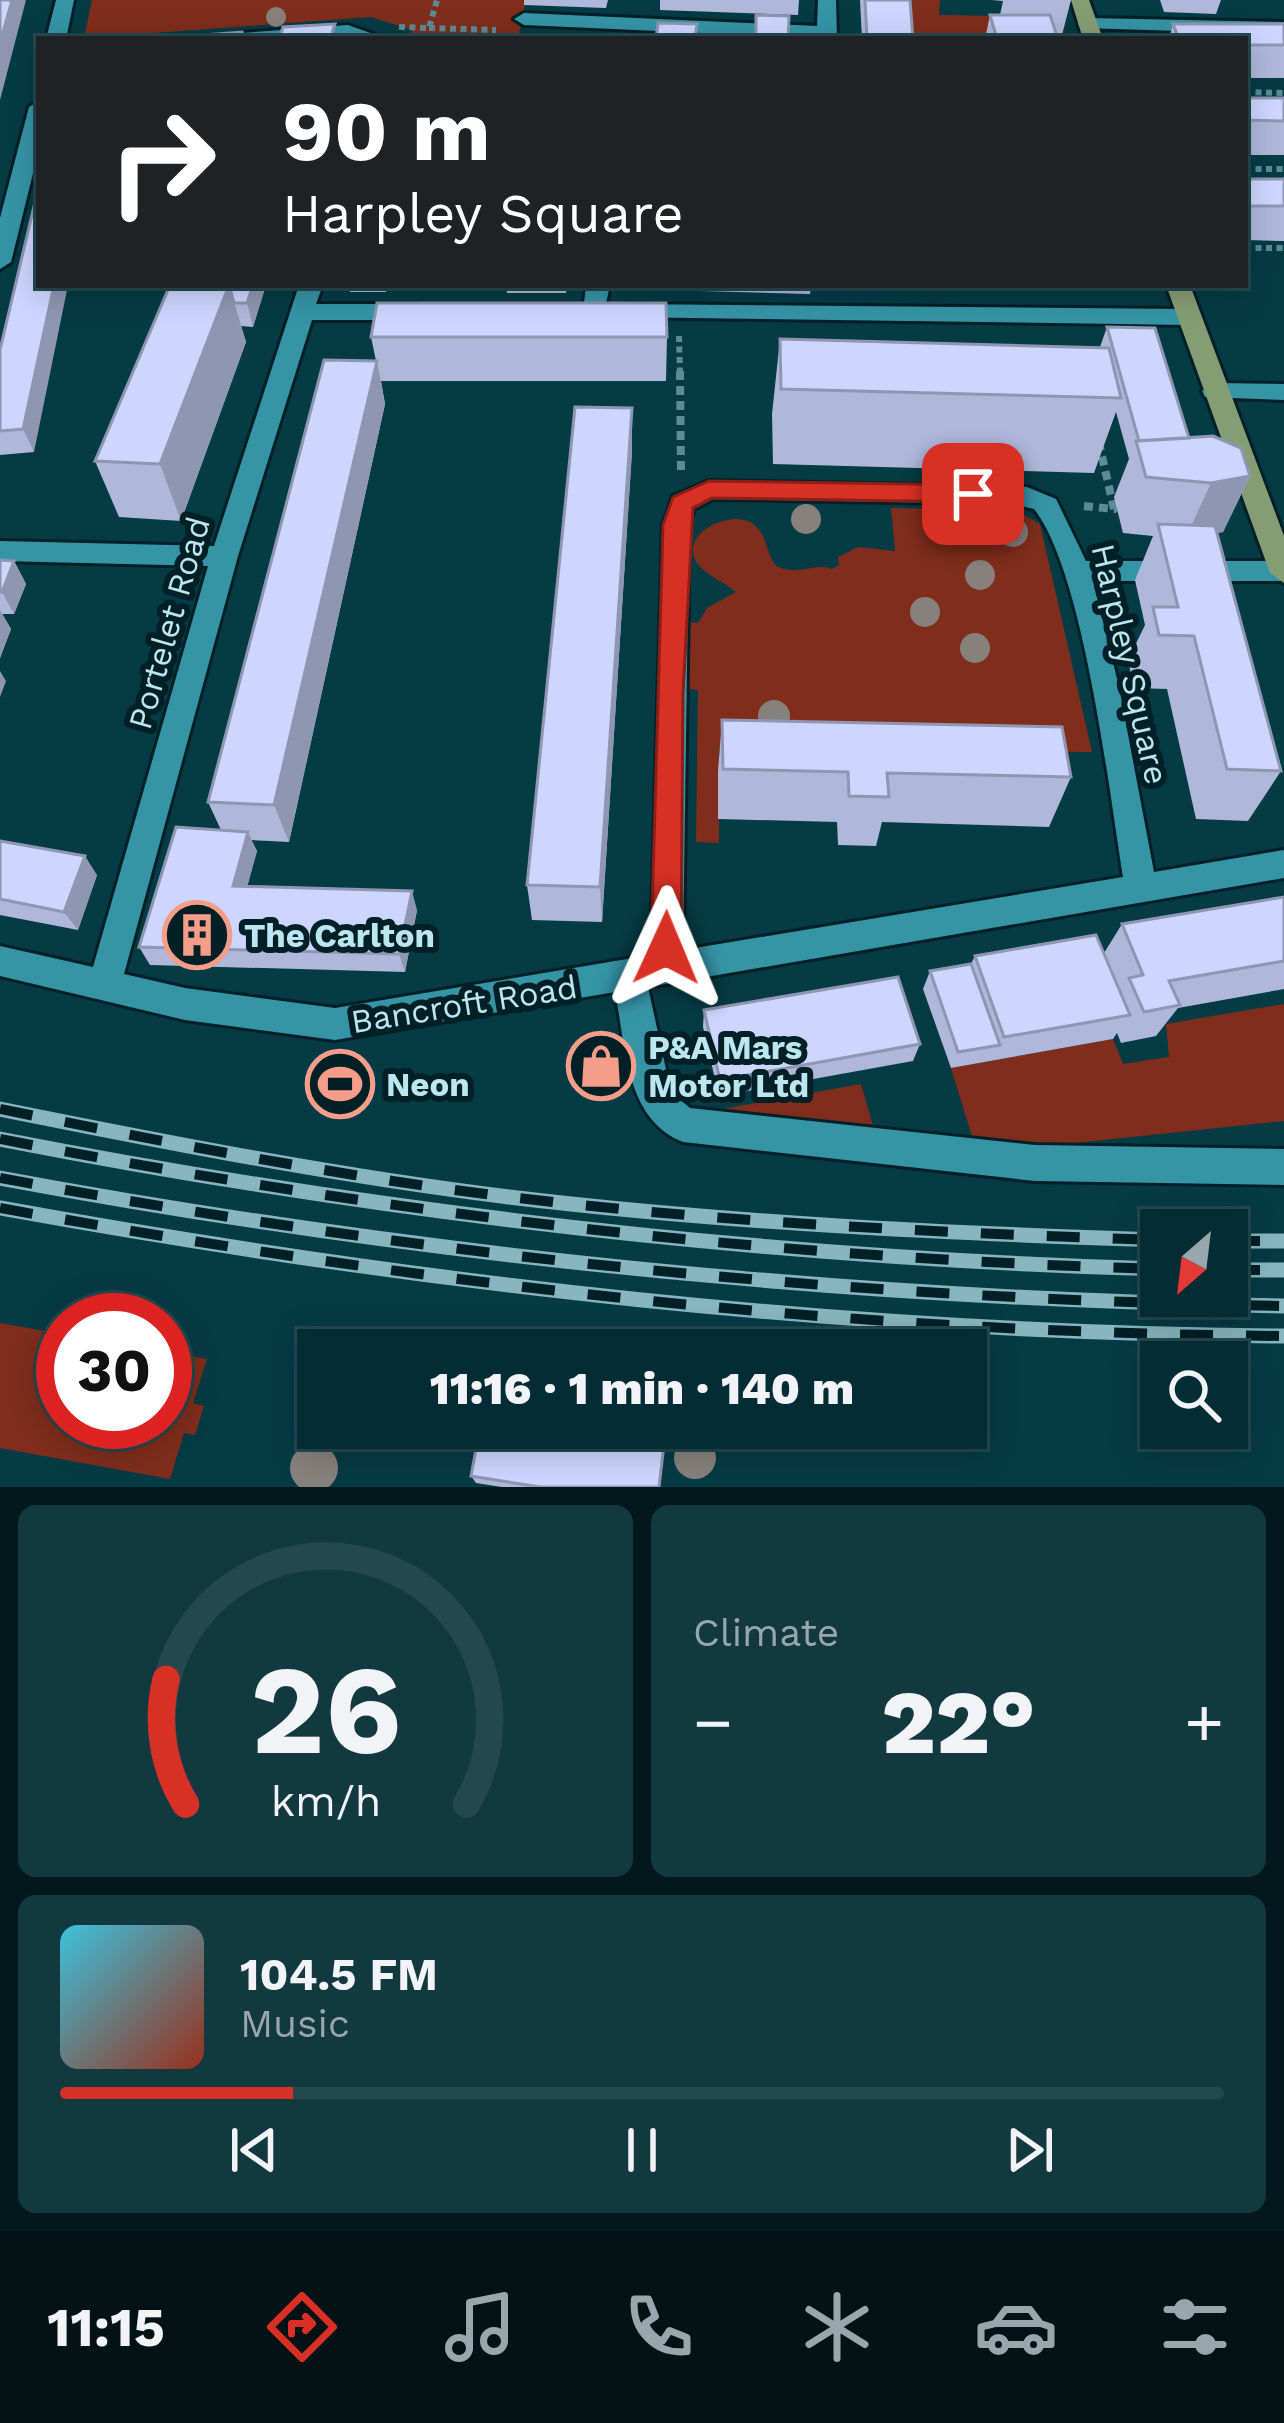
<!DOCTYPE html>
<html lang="en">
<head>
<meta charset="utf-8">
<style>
	body { margin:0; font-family:"Work Sans",sans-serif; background:#123840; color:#f1f3f6; height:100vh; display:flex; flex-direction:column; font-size:45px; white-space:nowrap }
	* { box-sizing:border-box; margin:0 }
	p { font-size:39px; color:#97a7ac }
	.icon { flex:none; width:66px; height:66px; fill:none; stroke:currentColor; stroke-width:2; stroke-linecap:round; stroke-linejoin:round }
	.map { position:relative; height:1487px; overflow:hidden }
	.details { display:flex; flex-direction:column; gap:18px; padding:18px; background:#02181d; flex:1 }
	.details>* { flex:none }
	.hud { position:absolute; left:36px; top:36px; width:1212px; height:252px; border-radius:0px; box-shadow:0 6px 30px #0003,0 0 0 3px #25484f; background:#202124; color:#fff; overflow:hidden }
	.needle { width:78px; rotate:208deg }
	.controls { position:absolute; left:1140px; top:1209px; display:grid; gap:24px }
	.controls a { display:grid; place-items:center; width:108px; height:108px; border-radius:0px; background:#042c34; box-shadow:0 6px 30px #0003,0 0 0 3px #25484f; font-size:60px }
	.speed { position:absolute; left:36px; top:1293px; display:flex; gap:24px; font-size:60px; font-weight:700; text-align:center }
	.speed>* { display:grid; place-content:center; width:156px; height:156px; border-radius:50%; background:#042c34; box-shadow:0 6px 30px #0003,0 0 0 3px #25484f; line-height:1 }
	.speed .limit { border:18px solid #d22; background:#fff; color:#111 }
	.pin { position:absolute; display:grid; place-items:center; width:102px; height:102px; color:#fff; margin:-51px; border-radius:24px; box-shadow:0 6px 18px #0006 }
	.me { position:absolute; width:132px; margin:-66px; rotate:1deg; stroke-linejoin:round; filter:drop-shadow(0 0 9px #0008) }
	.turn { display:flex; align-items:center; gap:42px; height:252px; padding:0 48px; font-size:54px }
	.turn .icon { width:156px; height:156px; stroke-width:2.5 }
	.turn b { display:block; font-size:84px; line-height:102px }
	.big { font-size:90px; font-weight:800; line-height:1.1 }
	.details .tile { flex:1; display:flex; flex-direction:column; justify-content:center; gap:18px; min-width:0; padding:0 42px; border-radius:18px; background:#123840 }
	.details .dial { align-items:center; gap:0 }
	.dial svg { height:312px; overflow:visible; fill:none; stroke:#25484f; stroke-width:7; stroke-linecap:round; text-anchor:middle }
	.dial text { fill:#f1f3f6; stroke:none }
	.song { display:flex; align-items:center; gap:36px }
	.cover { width:144px; height:144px; border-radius:18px; background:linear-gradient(135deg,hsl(190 70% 55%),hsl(10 70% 35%)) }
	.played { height:12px; border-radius:6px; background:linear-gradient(90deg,#d93025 20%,#25484f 20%) }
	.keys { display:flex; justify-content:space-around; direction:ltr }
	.heat { display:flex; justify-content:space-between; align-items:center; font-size:66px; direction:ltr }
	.details .tiles { flex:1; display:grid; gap:18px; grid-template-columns:1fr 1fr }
	.tile:last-child { grid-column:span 2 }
	.trip { position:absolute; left:297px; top:1329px; width:690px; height:120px; border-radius:0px; background:#042c34; box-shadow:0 6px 30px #0003,0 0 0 3px #25484f; font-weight:800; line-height:120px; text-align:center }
	.menu { display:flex; height:192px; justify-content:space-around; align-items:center; background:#021215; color:#97a7ac }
	.menu .icon { width:84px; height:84px }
	.menu .on { color:#d93025 }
	.menu b { font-size:54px; color:#f1f3f6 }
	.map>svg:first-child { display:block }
</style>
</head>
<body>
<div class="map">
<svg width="1284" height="1487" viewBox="0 0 1284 1487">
	<rect width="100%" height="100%" fill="#053b45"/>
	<path fill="#802d1c" d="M 92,0 L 526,0 L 519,34 L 596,39 L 408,39 L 412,30 L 371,17 L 84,38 Z
		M 905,0 L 940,0 L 939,15 L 1000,16 L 1006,39 L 908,39 Z
		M 891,508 L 1015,510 L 1040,524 L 1092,752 L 719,750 L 719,843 L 696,842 L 698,690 L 688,689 L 690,622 L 698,623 L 707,608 L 736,592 C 725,582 706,576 697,563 C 678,534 731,508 753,524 C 768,535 765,552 776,566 C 798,577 814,562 832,569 L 839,565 L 838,557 L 858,547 L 895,551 Z
		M 1284,1004 L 1284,1121 L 1065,1144 L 974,1143 L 951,1068 L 1113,1039 L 1123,1064 L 1169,1057 L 1166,1024 Z
		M 861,1084 L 875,1133 L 723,1118 L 722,1109 Z
		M 0,1323 L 63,1334 L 63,1422 L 165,1422 L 165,1351 L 207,1359 L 193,1403 L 204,1406 L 195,1435 L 184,1433 L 170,1479 L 0,1448 Z"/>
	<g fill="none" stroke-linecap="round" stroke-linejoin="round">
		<g stroke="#032026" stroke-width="6">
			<path id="minor" d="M 56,0 L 74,0 L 66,39 L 46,39 Z
				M 818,0 L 836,0 L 837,39 L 524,25 L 514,19 L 524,13 L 817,26 Z
				M 1088,18 L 1284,22 L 1284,34 L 1081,28 L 1078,24 Z
				M 348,25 L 387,39 L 231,39 L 241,33 Z
				M 39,101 L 39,149 L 11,262 L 0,269 L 0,218 L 29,107 Z
				M 299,285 L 323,285 L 316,304 L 418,304 L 430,312 L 418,320 L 312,320 L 238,556 L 124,974 L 185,988 L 335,1008 L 651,955 L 663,525 L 673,496 L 709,481 L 1027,487 L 1056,499 L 1086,561 L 1284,561 L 1283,581 L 1093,581 L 1119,687 L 1154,872 L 1284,850 L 1284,878 L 648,987 L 671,1092 L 690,1108 L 1035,1145 L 1284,1149 L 1284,1185 L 1035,1181 L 683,1142 C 625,1119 626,1046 615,992 L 335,1040 L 185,1020 L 0,976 L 0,946 L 93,967 L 208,566 L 0,561 L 0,541 L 214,546 ZM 713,499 L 1013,504 L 1034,509 C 1084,572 1109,791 1123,877 L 683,950 L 689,525 L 694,509 Z
				M 586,285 L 610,285 L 603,317 L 595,320 L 583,312 Z
				M 628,304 L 1188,309 L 1200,317 L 1188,325 L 620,317 L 616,312 Z
				M 1214,383 L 1284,384 L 1284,400 L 1205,397 L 1202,391 Z"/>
		</g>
		<g stroke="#032026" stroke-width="6">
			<path id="major" d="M 1071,0 L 1089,0 L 1103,39 L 1083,39 Z
				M 1166,285 L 1190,285 L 1284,536 L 1284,583 L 1270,573 Z"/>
		</g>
		<path stroke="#5b8b95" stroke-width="6" stroke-dasharray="6 4.5" stroke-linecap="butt" d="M 399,27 L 429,28 L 437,0
			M 429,28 L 496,30
			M 1245,92 L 1284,93
			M 1245,169 L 1284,169
			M 1245,248 L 1284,248
			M 679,336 L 680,374"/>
		<path stroke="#5b8b95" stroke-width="8" stroke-dasharray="9 6" stroke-linecap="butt" d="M 680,371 L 681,471
			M 1084,506 L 1114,509 L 1099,443"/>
		<use href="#minor" fill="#3694a7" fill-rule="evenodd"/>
		<use href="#major" fill="#859d75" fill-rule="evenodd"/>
		<g stroke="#88b6c0" stroke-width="15">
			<path id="rail" d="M 0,1109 C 169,1143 338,1176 509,1197 C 726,1223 943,1233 1161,1240
				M 0,1139 C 385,1214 769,1258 1161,1269
				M 0,1178 C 426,1257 851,1299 1284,1306
				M 0,1208 C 426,1285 851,1333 1284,1336
				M 1227,1241 L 1284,1241
				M 1227,1270 L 1284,1270"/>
		</g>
		<use href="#rail" stroke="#032026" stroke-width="10" stroke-dasharray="33" stroke-linecap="butt"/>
	</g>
	<g fill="#87817e">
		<circle cx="276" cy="17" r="10"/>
		<circle cx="806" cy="519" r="15"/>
		<circle cx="1013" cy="532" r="15"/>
		<circle cx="980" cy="575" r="15"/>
		<circle cx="925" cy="612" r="15"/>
		<circle cx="975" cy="648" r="15"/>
		<circle cx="774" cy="716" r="16"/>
		<circle cx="695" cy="1458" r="21"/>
		<circle cx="314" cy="1468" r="24"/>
	</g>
	<path fill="#afb8da" d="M 524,0 L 608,0 L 606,8 L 524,5 Z
		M 660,0 L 799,0 L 798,15 L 660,10 Z
		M 860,0 L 910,0 L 913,39 L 862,39 Z
		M 991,0 L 1071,0 L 1061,39 L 985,39 L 990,15 L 1000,15 L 1003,1 Z
		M 1160,0 L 1221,0 L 1216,14 L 1164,12 Z
		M 1173,24 L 1284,24 L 1284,78 L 1245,78 L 1245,39 L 1169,39 Z
		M 1245,98 L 1284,98 L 1284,155 L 1245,155 Z
		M 1245,179 L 1284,179 L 1284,241 L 1245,240 Z
		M 170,285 L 266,285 L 253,327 L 241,326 L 246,342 L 181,521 L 119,517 L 95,461 Z
		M 348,285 L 388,285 L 386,292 L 350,292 Z
		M 506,285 L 567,285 L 566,293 L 507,293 Z
		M 628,285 L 811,285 L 810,294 L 628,289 Z
		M 1107,327 L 1189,438 L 1250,476 L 1223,532 L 1217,533 L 1281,771 L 1248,821 L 1196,819 L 1167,689 L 1134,688 L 1128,660 L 1145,625 L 1135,580 L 1153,536 L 1123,533 L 1114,497 L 1129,459 L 1116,412 L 1094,473 L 773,464 L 772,414 L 780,339 L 1100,347 Z
		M 371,337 L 667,337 L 666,381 L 381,381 L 385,404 L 289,842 L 251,840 L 257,851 L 247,887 L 417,910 L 405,972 L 150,965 L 139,947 L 221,830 L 208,802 L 376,361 Z
		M 0,350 L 34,452 L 0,455 Z
		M 632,408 L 632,451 L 602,922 L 532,920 L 527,885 Z
		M 0,560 L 14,561 L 26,584 L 14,614 L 2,614 L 11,629 L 0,658 Z
		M 722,720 L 1071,777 L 1049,827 L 882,822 L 876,846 L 838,845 L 837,822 L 718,819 L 718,771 Z
		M 0,841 L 97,875 L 78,930 L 0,915 Z
		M 1284,897 L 1284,989 L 1178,1008 L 1156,1036 L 1121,1043 L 1117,1033 L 1113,1039 L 951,1068 L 923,989 L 930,971 L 971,964 L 975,956 L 1104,953 L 1122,924 Z
		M 704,1010 L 920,1044 L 913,1061 L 719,1096 L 703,1027 Z
		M 471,1476 L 659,1487 L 502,1487 L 476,1483 Z"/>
	<path fill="#8f96b2" d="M 12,0 L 26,0 L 0,100 L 0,43 Z
		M 54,285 L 68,285 L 34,452 L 23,429 Z
		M 229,285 L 246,342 L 181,521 L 160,464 Z
		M 253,285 L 266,285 L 253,327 L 247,303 Z
		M 377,361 L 385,404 L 289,842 L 274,805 Z
		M 632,408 L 632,451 L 602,922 L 600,887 Z
		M 1250,476 L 1223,532 L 1185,539 L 1211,483 Z
		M 14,561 L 26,584 L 14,614 L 2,592 Z
		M 0,610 L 11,629 L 0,658 Z
		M 0,671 L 6,681 L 0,697 Z
		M 248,832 L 257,851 L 242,905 L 233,886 Z
		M 85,856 L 97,875 L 78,930 L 64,912 Z
		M 412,891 L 417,910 L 405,972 L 399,954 Z"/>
	<path fill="#ccd6fe" stroke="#8f96b2" stroke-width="3" d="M 0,0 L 12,0 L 0,43 Z
		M 865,0 L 910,0 L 913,39 L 867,39 Z
		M 756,15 L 789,16 L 788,39 L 756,39 Z
		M 990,15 L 1050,15 L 1058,39 L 997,39 Z
		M 658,23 L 697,24 L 695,39 L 656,39 Z
		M 335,24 L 330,39 L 279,39 L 283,27 Z
		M 1173,24 L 1284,24 L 1284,45 L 1245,45 L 1245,39 L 1179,39 Z
		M 242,32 L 242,39 L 149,39 Z
		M 1245,98 L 1284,98 L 1284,121 L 1245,120 Z
		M 1245,179 L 1284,179 L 1284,206 L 1245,206 Z
		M 39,185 L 39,285 L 54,285 L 23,429 L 0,431 L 0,350 Z
		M 170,285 L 229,285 L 160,464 L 95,461 Z
		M 229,285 L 253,285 L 247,303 L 234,303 Z
		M 377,303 L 666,303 L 667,337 L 371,337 Z
		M 1107,327 L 1155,328 L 1189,438 L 1139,441 Z
		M 780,339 L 1109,348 L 1121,398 L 781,389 Z
		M 324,360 L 377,361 L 274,805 L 208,802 Z
		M 575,407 L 632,408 L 600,887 L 527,885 Z
		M 1213,436 L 1241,448 L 1250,476 L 1211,483 L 1146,477 L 1136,441 Z
		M 1158,524 L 1215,526 L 1281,771 L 1227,769 L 1194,636 L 1159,635 L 1153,607 L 1178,607 Z
		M 0,560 L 14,561 L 2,592 L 0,592 Z
		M 722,720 L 1062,727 L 1071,777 L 887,773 L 889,797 L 849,796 L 848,772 L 723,769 Z
		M 176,827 L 248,832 L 233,886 L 412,891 L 399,954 L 139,947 Z
		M 0,841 L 85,856 L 64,912 L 0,899 Z
		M 1284,897 L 1284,961 L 1169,981 L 1180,1005 L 1144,1012 L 1129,978 L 1143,975 L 1122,924 Z
		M 1096,935 L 1130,1015 L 1004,1037 L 975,956 Z
		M 971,964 L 1000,1045 L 958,1052 L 930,971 Z
		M 898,977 L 920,1044 L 720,1080 L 704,1010 Z
		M 480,1428 L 666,1428 L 659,1487 L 540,1487 L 471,1476 Z"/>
	<path fill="#d93025" stroke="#8d1f18" stroke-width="3" d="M 709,481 L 973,485 L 985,494 L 973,502 L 712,498 L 693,508 L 683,694 L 681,948 L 666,961 L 651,948 L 663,525 L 673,497 Z"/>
	<defs>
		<g id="building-ring" transform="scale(3.45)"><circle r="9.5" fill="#032026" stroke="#f49e8a" stroke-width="1.5"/><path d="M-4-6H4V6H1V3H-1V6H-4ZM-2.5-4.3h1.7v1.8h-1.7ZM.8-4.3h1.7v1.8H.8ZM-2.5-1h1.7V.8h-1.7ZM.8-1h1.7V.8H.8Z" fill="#f49e8a"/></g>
		<g id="shop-ring" transform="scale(3.45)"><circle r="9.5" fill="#032026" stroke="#f49e8a" stroke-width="1.5"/><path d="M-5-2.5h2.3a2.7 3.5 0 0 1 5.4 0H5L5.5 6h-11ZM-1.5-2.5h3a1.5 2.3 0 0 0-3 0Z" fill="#f49e8a"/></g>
		<g id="stadium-ring" transform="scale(3.45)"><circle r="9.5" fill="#032026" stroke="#f49e8a" stroke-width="1.5"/><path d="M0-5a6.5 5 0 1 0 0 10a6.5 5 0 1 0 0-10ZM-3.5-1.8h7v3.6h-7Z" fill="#f49e8a"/></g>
	</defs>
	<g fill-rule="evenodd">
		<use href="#building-ring" x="197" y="935"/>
		<use href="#shop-ring" x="601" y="1066"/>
		<use href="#stadium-ring" x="340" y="1084"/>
	</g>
	<g text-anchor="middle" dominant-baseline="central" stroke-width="12" stroke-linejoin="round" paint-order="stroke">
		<g font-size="33" fill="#bce6f0" stroke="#032026">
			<text transform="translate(169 623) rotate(-74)">Portelet Road</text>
			<text transform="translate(1130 664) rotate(77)">Harpley Square</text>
			<text transform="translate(464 1004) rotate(-9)">Bancroft Road</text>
		</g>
		<g font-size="33" font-weight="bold" fill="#bce6f0" stroke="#032026" text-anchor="start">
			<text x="244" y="935">The Carlton</text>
			<text x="648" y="1047">P&amp;A Mars<tspan x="648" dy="38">Motor Ltd</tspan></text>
			<text x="386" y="1084">Neon</text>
		</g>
	</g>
</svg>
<div class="controls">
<a><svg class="needle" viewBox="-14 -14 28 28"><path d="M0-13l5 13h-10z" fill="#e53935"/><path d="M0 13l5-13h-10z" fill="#97a7ac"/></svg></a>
<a><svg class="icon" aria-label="search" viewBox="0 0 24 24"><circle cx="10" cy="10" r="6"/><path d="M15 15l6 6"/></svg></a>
</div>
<div class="speed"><div class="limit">30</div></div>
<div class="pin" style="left:973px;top:494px;background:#d93025"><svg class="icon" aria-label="arrive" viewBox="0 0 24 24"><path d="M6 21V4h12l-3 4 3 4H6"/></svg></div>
<svg class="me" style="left:666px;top:948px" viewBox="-20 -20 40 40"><path d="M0-17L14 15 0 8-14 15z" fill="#d93025" stroke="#fff" stroke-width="4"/></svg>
<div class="trip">11:16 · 1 min · 140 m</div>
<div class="hud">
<div class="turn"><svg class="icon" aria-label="right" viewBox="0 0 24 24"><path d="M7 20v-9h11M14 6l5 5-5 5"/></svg><div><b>90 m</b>Harpley Square</div></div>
</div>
</div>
<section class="details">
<div class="tiles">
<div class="tile dial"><svg viewBox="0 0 100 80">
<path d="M14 69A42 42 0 1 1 86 69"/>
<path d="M14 69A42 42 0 0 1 9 37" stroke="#d93025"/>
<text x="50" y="56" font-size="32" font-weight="700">26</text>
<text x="50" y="72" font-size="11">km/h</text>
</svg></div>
<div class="tile"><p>Climate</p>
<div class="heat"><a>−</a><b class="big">22°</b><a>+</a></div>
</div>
<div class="tile">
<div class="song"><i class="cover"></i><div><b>104.5 FM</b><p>Music</p></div></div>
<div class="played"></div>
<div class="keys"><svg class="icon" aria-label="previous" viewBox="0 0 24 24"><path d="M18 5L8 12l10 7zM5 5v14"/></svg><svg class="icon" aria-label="pause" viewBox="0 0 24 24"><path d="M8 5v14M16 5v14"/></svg><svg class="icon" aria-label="next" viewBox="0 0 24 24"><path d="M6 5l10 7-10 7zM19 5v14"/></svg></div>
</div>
</div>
</section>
<nav class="menu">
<b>11:15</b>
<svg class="icon on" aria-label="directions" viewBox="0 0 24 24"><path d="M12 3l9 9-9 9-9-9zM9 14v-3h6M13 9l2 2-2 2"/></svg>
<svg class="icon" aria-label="music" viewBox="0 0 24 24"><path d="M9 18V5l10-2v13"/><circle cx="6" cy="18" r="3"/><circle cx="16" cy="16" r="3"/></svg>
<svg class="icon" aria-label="phone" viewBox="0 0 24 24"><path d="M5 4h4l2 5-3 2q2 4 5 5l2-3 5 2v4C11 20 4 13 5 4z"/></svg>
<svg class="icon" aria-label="climate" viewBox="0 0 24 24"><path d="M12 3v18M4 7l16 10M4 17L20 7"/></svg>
<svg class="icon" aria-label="car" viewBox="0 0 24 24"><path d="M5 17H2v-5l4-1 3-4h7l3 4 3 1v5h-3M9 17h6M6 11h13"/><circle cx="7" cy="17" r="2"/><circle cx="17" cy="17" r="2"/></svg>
<svg class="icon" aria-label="filters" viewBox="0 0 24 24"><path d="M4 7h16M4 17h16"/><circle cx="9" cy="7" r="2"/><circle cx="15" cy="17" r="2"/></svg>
</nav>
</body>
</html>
